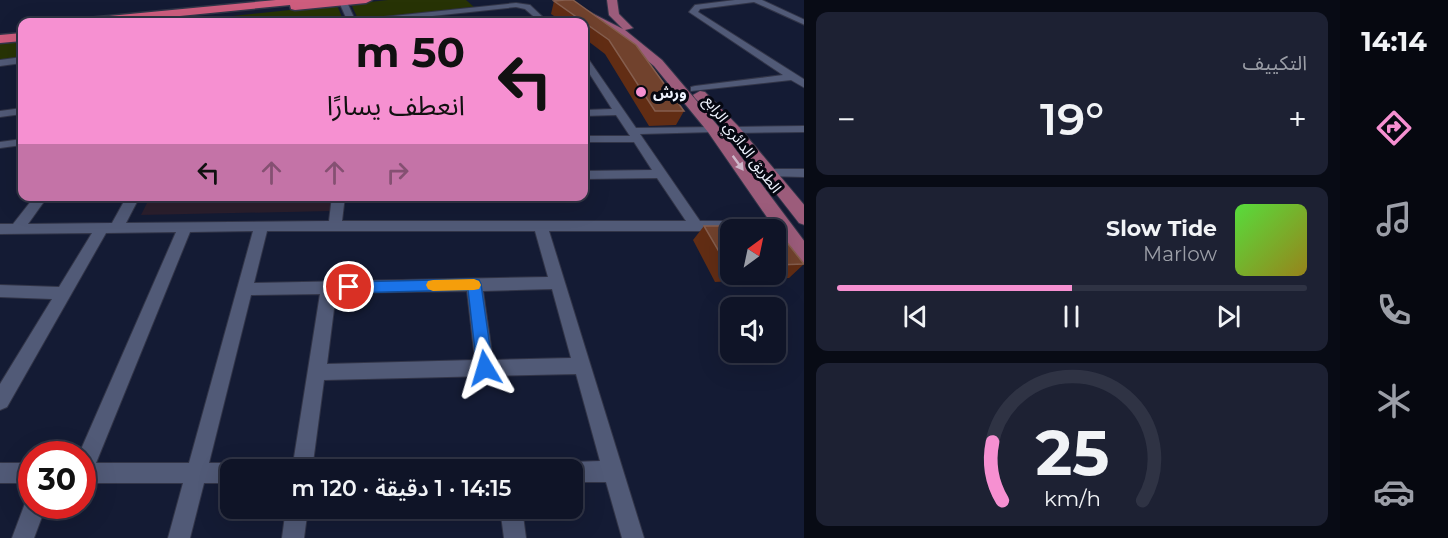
<!DOCTYPE html>
<html lang="ar">
<head>
<meta charset="utf-8">
<style>
	body { margin:0; font-family:Montserrat,"Noto Sans Arabic",sans-serif; background:#1d2133; color:#f1f3f6; direction:rtl; height:100vh; display:flex; flex-direction:column; font-size:22px; white-space:nowrap }
	* { box-sizing:border-box; margin:0 }
	p { font-size:20px; color:#9b9ea7 }
	.icon { flex:none; width:33px; height:33px; fill:none; stroke:currentColor; stroke-width:2; stroke-linecap:round; stroke-linejoin:round }
	.map { position:relative; flex:1; overflow:hidden; direction:ltr }
	.sheet { display:flex; flex-direction:column; gap:12px; padding:12px; background:#080b15; width:536px }
	.sheet>* { flex:none }
	.banner { position:absolute; left:18px; top:18px; width:570px; height:183px; border-radius:12px; box-shadow:0 6px 24px #0002,0 0 0 2px #2f3344; direction:rtl; background:#f690d1; color:#111; overflow:hidden }
	.needle { width:39px; rotate:33deg }
	.fabs { position:absolute; left:720px; top:219px; display:grid; gap:12px }
	.fabs a { display:grid; place-items:center; width:66px; height:66px; border-radius:12px; background:#0f1427; box-shadow:0 6px 24px #0002,0 0 0 2px #2f3344; font-size:30px }
	.speed { position:absolute; left:18px; top:441px; display:flex; gap:12px; font-size:30px; font-weight:700; text-align:center }
	.speed>* { display:grid; place-content:center; width:78px; height:78px; border-radius:50%; background:#0f1427; box-shadow:0 6px 24px #0002,0 0 0 2px #2f3344; line-height:1 }
	.speed .limit { border:9px solid #d22; background:#fff; color:#111 }
	.pin { position:absolute; display:grid; place-items:center; width:51px; height:51px; color:#fff; margin:-26px; border:3px solid #fff; border-radius:50%; box-shadow:0 2px 6px #0007 }
	.me { position:absolute; width:66px; margin:-33px; rotate:353deg; stroke-linejoin:round; filter:drop-shadow(0 0 4px #0008) }
	.turn { display:flex; align-items:center; gap:21px; height:126px; padding:0 24px; font-size:27px }
	.turn .icon { width:78px; height:78px; stroke-width:2.5 }
	.turn b { display:block; font-size:42px; line-height:51px }
	.lanes { display:flex; align-items:center; height:57px; padding:0 24px; background:#0003; justify-content:center; gap:30px; direction:ltr }
	.lanes .off { opacity:.35 }
	.big { font-size:45px; font-weight:600; line-height:1.1 }
	.sheet .tile { flex:1; display:flex; flex-direction:column; justify-content:center; gap:9px; min-width:0; padding:0 21px; border-radius:12px; background:#1d2133 }
	.sheet .dial { align-items:center; gap:0 }
	.dial svg { height:156px; overflow:visible; fill:none; stroke:#2f3344; stroke-width:7; stroke-linecap:round; text-anchor:middle }
	.dial text { fill:#f1f3f6; stroke:none }
	.song { display:flex; align-items:center; gap:18px }
	.cover { width:72px; height:72px; border-radius:9px; background:linear-gradient(135deg,hsl(110 70% 55%),hsl(50 70% 35%)) }
	.played { height:6px; border-radius:3px; background:linear-gradient(90deg,#f690d1 50%,#2f3344 50%) }
	.keys { display:flex; justify-content:space-around; direction:ltr }
	.heat { display:flex; justify-content:space-between; align-items:center; font-size:33px; direction:ltr }
	.trip { position:absolute; left:220px; top:459px; width:363px; height:60px; border-radius:12px; background:#0f1427; box-shadow:0 6px 24px #0002,0 0 0 2px #2f3344; font-weight:600; line-height:60px; text-align:center; direction:rtl }
	main { display:flex; flex:1; min-height:0 }
	.tab-bar { display:flex; flex-direction:column; width:108px; justify-content:space-around; align-items:center; background:#060810; color:#9b9ea7 }
	.tab-bar .icon { width:42px; height:42px }
	.tab-bar .on { color:#f690d1 }
	.tab-bar b { font-size:27px; color:#f1f3f6 }
	.map>svg:first-child { display:block }
</style>
</head>
<body>
<main>
<nav class="tab-bar">
<b>14:14</b>
<svg class="icon on" aria-label="directions" viewBox="0 0 24 24"><path d="M12 3l9 9-9 9-9-9zM9 14v-3h6M13 9l2 2-2 2"/></svg>
<svg class="icon" aria-label="music" viewBox="0 0 24 24"><path d="M9 18V5l10-2v13"/><circle cx="6" cy="18" r="3"/><circle cx="16" cy="16" r="3"/></svg>
<svg class="icon" aria-label="phone" viewBox="0 0 24 24"><path d="M5 4h4l2 5-3 2q2 4 5 5l2-3 5 2v4C11 20 4 13 5 4z"/></svg>
<svg class="icon" aria-label="climate" viewBox="0 0 24 24"><path d="M12 3v18M4 7l16 10M4 17L20 7"/></svg>
<svg class="icon" aria-label="car" viewBox="0 0 24 24"><path d="M5 17H2v-5l4-1 3-4h7l3 4 3 1v5h-3M9 17h6M6 11h13"/><circle cx="7" cy="17" r="2"/><circle cx="17" cy="17" r="2"/></svg>
</nav>
<section class="sheet">
<div class="tile"><p>التكييف</p>
<div class="heat"><a>−</a><b class="big">19°</b><a>+</a></div>
</div>
<div class="tile">
<div class="song"><i class="cover"></i><div><b>Slow Tide</b><p>Marlow</p></div></div>
<div class="played"></div>
<div class="keys"><svg class="icon" aria-label="previous" viewBox="0 0 24 24"><path d="M18 5L8 12l10 7zM5 5v14"/></svg><svg class="icon" aria-label="pause" viewBox="0 0 24 24"><path d="M8 5v14M16 5v14"/></svg><svg class="icon" aria-label="next" viewBox="0 0 24 24"><path d="M6 5l10 7-10 7zM19 5v14"/></svg></div>
</div>
<div class="tile dial"><svg viewBox="0 0 100 80">
<path d="M14 69A42 42 0 1 1 86 69"/>
<path d="M14 69A42 42 0 0 1 9 39" stroke="#f690d1"/>
<text x="50" y="56" font-size="32" font-weight="700">25</text>
<text x="50" y="72" font-size="11">km/h</text>
</svg></div>
</section>
<div class="map">
<svg width="805" height="538" viewBox="0 0 805 538">
	<rect width="100%" height="100%" fill="#141b34"/>
	<path fill="#2b1f2d" d="M 150,197 L 333,197 L 332,211 L 141,215 Z"/>
	<path fill="#273305" d="M 388,0 L 466,0 L 474,7 L 359,21 L 351,4 Z
		M 337,5 L 344,22 L 176,22 Z
		M 22,40 L 22,58 L 0,60 L 0,42 Z"/>
	<g fill="none" stroke-linecap="round" stroke-linejoin="round">
		<g stroke="#323548" stroke-width="2">
			<path id="minor" d="M 342,0 L 347,2 L 355,20 L 516,3 L 530,5 L 548,22 L 540,22 L 525,9 L 516,7 L 376,22 L 348,22 L 339,2 Z
				M 735,0 L 762,0 L 805,20 L 805,25 L 754,2 L 700,9 L 698,12 L 805,80 L 805,88 L 791,80 L 691,91 L 691,87 L 695,86 L 783,75 L 689,12 L 695,5 Z
				M 584,56 L 587,57 L 636,128 L 717,127 L 719,129 L 713,132 L 640,134 L 700,221 L 724,221 L 731,226 L 724,231 L 549,231 L 644,538 L 622,538 L 606,482 L 573,482 L 573,470 L 564,470 L 566,465 L 573,462 L 600,461 L 576,374 L 324,380 L 312,470 L 292,470 L 320,294 L 251,295 L 209,463 L 231,463 L 238,466 L 240,470 L 231,470 L 231,483 L 204,483 L 190,538 L 168,538 L 183,483 L 82,483 L 82,454 L 79,454 L 176,232 L 106,233 L 7,407 L 0,410 L 0,384 L 52,299 L 0,297 L 0,285 L 59,287 L 92,233 L 0,234 L 0,224 L 13,224 L 35,196 L 48,196 L 28,224 L 112,223 L 127,196 L 140,196 L 126,223 L 329,221 L 332,196 L 345,196 L 342,221 L 686,221 L 657,178 L 584,179 L 584,171 L 652,170 L 634,142 L 584,142 L 584,136 L 630,136 L 616,115 L 584,116 L 584,110 L 612,109 L 584,65 ZM 253,231 L 189,463 L 96,463 L 190,232 ZM 267,231 L 535,231 L 548,277 L 254,283 ZM 552,289 L 571,358 L 493,360 L 483,291 ZM 467,291 L 475,360 L 327,364 L 336,293 Z
				M 22,57 L 22,63 L 0,66 L 0,60 Z
				M 22,108 L 22,114 L 0,117 L 0,111 Z
				M 805,126 L 805,132 L 734,133 L 728,130 L 734,127 Z
				M 22,139 L 22,145 L 0,148 L 0,142 Z
				M 770,169 L 805,169 L 805,177 L 766,176 L 764,173 L 766,170 Z
				M 0,463 L 32,463 L 32,483 L 0,483 Z
				M 32,497 L 32,506 L 46,506 L 34,538 L 12,538 L 27,498 Z
				M 286,508 L 308,508 L 304,538 L 282,538 Z
				M 500,508 L 522,508 L 526,538 L 504,538 Z"/>
		</g>
		<g stroke="#323548" stroke-width="2">
			<path id="major" d="M 553,0 L 566,0 L 623,29 L 609,15 L 607,0 L 617,0 L 619,14 L 633,28 L 625,30 L 662,60 L 718,126 L 805,242 L 805,264 L 798,262 L 708,132 L 654,66 L 611,30 Z
				M 700,91 L 705,92 L 739,127 L 805,206 L 805,225 L 799,223 L 729,133 L 695,98 L 693,95 Z"/>
		</g>
		<g stroke="#323548" stroke-width="3">
			<path id="highway" d="M 276,0 L 372,0 L 366,3 L 295,10 L 291,9 L 290,5 L 119,22 L 82,22 L 88,18 Z
				M 22,33 L 22,41 L 0,43 L 0,35 Z"/>
		</g>
		<use href="#minor" fill="#515a77" fill-rule="evenodd"/>
		<use href="#major" fill="#9c5c7b" fill-rule="evenodd"/>
		<use href="#highway" fill="#ce5d7e" fill-rule="evenodd"/>
	</g>
	<path fill="#622d14" fill-rule="evenodd" d="M 573,0 L 684,111 L 676,125 L 649,126 L 605,54 L 584,38 L 584,22 L 563,22 L 551,14 L 554,1 Z
		M 704,226 L 774,226 L 804,264 L 789,278 L 715,282 L 693,240 ZM 730,230 L 776,230 L 776,274 L 730,274 Z"/>
	<path fill="#71422d" stroke="#855e4e" stroke-width="1.5" d="M 565,0 L 573,0 L 636,45 L 684,111 L 655,111 L 609,40 L 554,1 Z
		M 704,226 L 774,226 L 804,264 L 776,265 L 776,230 L 730,230 L 730,267 L 728,267 Z"/>
	<defs><path id="oneway-solid" d="M-6-.8H1V-3.2L6.5 0L1 3.2V.8H-6Z" transform="scale(1.5)"/></defs>
	<use fill="#ceb7ca" href="#oneway-solid" transform="translate(738 163) rotate(54)"/>
	<path fill="#1a73e8" stroke="#114b97" stroke-width="1.5" d="M 474,279 L 479,280 L 481,284 L 493,368 L 491,373 L 485,375 L 479,373 L 477,368 L 468,290 L 349,293 L 344,291 L 342,287 L 344,283 L 349,282 Z"/>
	<path fill="#f59e0b" d="M 474,279 L 479,281 L 481,285 L 479,289 L 474,290 L 433,291 L 428,289 L 426,285 L 428,281 L 433,280 Z"/>
	<circle fill="#f690d1" stroke="#050711" stroke-width="2" cx="641" cy="92" r="6"/>
	<g text-anchor="middle" dominant-baseline="central" stroke-width="6" stroke-linejoin="round" paint-order="stroke">
		<g font-size="15" font-weight="bold" fill="#eff3fe" stroke="#050711" text-anchor="start">
			<text x="653" y="92">ورش</text>
		</g>
		<g font-size="15" fill="#eff3fe" stroke="#050711">
			<text transform="translate(743 144) rotate(53)">الطريق الدائري الرابع</text>
		</g>
	</g>
</svg>
<div class="fabs">
<a><svg class="needle" viewBox="-14 -14 28 28"><path d="M0-13l5 13h-10z" fill="#e53935"/><path d="M0 13l5-13h-10z" fill="#9b9ea7"/></svg></a>
<a><svg class="icon" aria-label="sound" viewBox="0 0 24 24"><path d="M4 9h4l5-4v14l-5-4H4zM17 9q2 3 0 6"/></svg></a>
</div>
<div class="speed"><div class="limit">30</div></div>
<div class="pin" style="left:349px;top:287px;background:#d93025"><svg class="icon" aria-label="arrive" viewBox="0 0 24 24"><path d="M6 21V4h12l-3 4 3 4H6"/></svg></div>
<svg class="me" style="left:485px;top:368px" viewBox="-20 -20 40 40"><path d="M0-17L14 15 0 8-14 15z" fill="#1a73e8" stroke="#fff" stroke-width="4"/></svg>
<div class="trip">14:15 · 1 دقيقة · 120 m</div>
<div class="banner">
<div class="turn"><svg class="icon" aria-label="left" viewBox="0 0 24 24"><path d="M17 20v-9H6M10 6l-5 5 5 5"/></svg><div><b>50 m</b>انعطف يسارًا</div></div>
<div class="lanes"><svg class="icon" aria-label="left" viewBox="0 0 24 24"><path d="M17 20v-9H6M10 6l-5 5 5 5"/></svg><svg class="icon off" aria-label="ahead" viewBox="0 0 24 24"><path d="M12 20V5M6 11l6-6 6 6"/></svg><svg class="icon off" aria-label="ahead" viewBox="0 0 24 24"><path d="M12 20V5M6 11l6-6 6 6"/></svg><svg class="icon off" aria-label="right" viewBox="0 0 24 24"><path d="M7 20v-9h11M14 6l5 5-5 5"/></svg></div>
</div>
</div>
</main>
</body>
</html>
